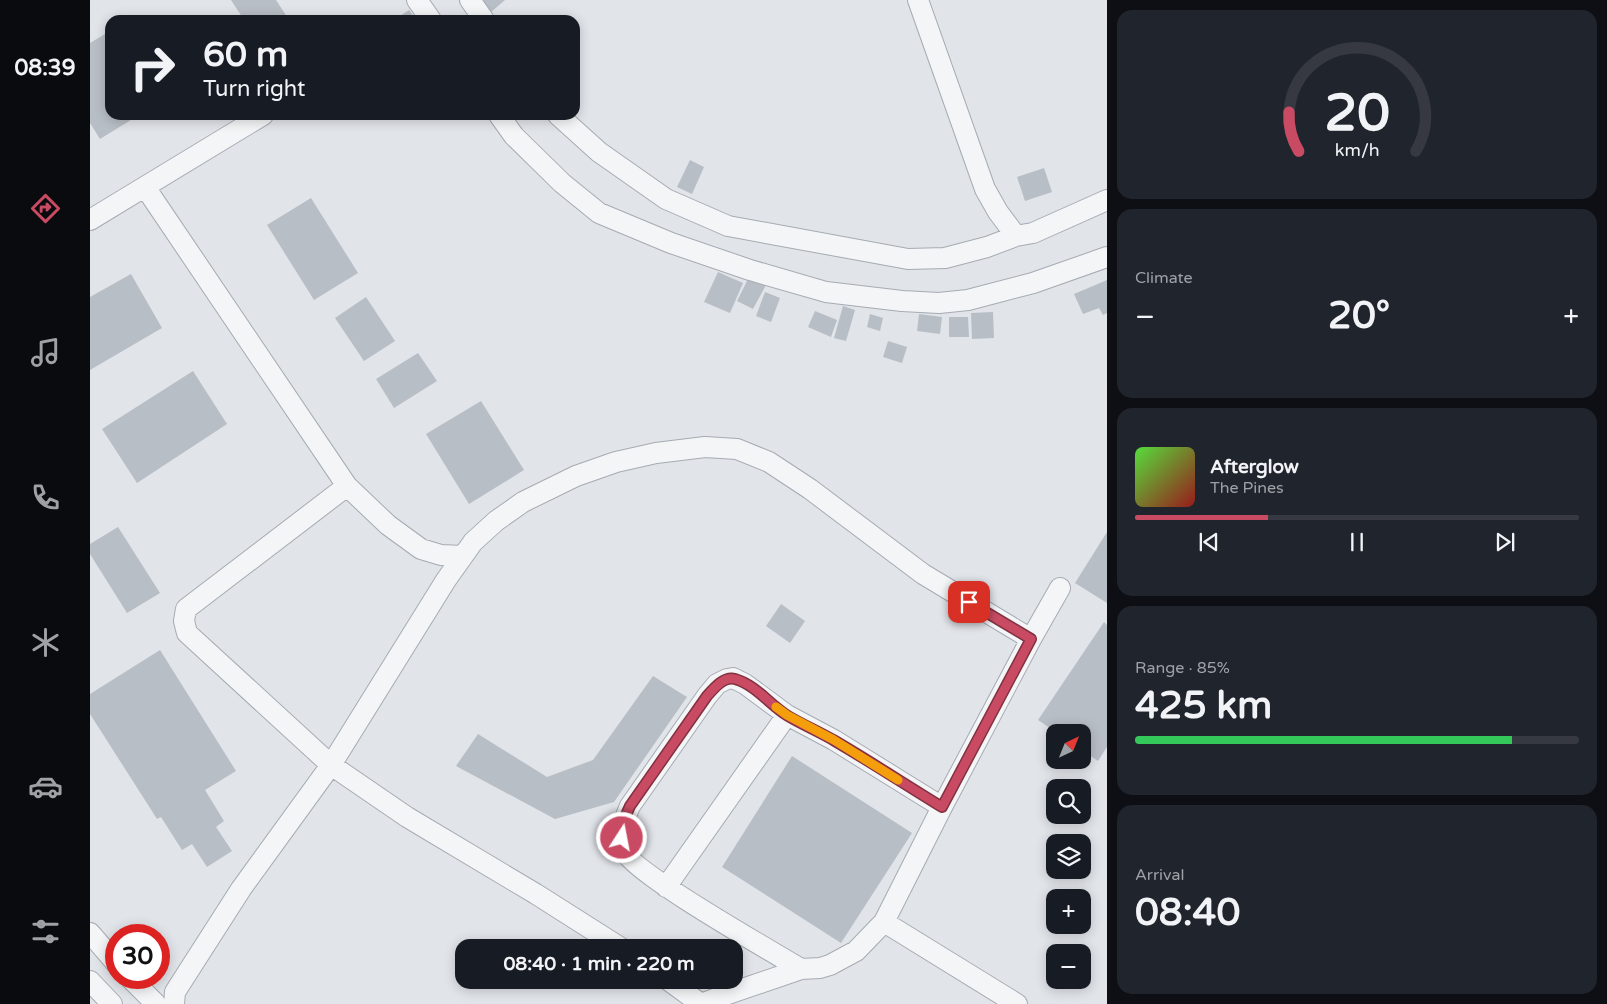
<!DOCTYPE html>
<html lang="en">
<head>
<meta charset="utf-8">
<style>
	body { margin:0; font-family:"Varela Round",sans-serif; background:#20242c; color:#f1f3f6; height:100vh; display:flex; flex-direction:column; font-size:19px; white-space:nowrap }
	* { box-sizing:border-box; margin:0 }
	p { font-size:16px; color:#9ea1a6 }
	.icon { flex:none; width:28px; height:28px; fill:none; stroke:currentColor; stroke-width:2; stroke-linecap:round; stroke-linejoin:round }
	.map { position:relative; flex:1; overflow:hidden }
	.panel { display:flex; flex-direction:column; gap:10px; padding:10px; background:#0d0f14; width:500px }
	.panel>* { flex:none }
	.banner { position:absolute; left:15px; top:15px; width:475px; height:105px; border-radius:15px; box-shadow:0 2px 12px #0003; background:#171b24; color:#f1f3f6; overflow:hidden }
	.needle { width:32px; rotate:43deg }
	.controls { position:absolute; left:956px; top:724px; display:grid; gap:10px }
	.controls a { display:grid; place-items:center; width:45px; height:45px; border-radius:10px; background:#171b24; box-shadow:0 2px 12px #0003; font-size:25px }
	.speed { position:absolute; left:15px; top:924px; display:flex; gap:10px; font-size:25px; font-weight:700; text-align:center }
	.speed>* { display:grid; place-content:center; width:65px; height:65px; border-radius:50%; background:#171b24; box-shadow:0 2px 12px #0003; line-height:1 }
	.speed .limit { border:8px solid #d22; background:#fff; color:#111 }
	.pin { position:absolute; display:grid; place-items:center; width:42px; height:42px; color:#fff; margin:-21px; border-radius:10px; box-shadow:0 2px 8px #0006 }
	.me { position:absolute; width:55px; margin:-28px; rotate:11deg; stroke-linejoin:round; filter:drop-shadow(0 0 4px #0008) }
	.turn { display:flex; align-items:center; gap:18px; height:105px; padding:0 15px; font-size:22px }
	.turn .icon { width:65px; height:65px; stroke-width:2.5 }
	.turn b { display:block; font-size:35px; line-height:42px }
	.big { font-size:38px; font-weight:700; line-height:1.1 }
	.panel .widget { flex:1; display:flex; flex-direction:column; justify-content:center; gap:8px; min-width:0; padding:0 18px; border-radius:15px; background:#20242c }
	.panel .dial { align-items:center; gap:0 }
	.dial svg { height:130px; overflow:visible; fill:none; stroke:#363941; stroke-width:7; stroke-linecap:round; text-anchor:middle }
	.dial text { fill:#f1f3f6; stroke:none }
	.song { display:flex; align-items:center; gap:15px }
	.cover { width:60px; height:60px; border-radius:8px; background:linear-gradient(135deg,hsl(110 70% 55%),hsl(0 70% 35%)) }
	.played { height:5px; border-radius:2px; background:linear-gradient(90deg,#c84b63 30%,#363941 30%) }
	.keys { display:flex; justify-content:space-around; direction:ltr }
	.heat { display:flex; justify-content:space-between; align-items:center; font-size:28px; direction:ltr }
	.charge { height:8px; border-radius:4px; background:linear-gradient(90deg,#34c759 85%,#363941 0) }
	.trip { position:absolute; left:365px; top:939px; width:288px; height:50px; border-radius:15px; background:#171b24; box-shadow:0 2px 12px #0003; font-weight:700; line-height:50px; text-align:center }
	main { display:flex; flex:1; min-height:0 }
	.tabs { display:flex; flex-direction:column; width:90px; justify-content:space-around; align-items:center; background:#090b0e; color:#9ea1a6 }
	.tabs .icon { width:35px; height:35px }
	.tabs .current { color:#c84b63 }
	.tabs b { font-size:22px; color:#f1f3f6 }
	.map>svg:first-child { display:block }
</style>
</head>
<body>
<main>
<nav class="tabs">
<b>08:39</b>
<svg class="icon current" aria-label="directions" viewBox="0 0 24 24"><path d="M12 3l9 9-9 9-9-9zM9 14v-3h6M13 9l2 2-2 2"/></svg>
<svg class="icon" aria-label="music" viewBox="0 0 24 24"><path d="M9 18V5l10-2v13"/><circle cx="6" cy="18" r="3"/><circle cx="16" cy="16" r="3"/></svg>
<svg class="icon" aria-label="phone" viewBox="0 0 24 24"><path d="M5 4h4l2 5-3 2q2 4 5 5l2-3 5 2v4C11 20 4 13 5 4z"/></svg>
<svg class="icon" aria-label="climate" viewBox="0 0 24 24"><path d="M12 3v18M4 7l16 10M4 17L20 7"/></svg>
<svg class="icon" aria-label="car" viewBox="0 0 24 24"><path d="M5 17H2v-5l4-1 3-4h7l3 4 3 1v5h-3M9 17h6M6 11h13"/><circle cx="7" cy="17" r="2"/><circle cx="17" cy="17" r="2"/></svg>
<svg class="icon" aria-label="filters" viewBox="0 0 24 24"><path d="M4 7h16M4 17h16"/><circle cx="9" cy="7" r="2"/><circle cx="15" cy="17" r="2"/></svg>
</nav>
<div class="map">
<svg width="1017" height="1004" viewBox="0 0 1017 1004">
	<rect width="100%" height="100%" fill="#e1e4e9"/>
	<path fill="#b8bec5" d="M 141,0 L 186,0 L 199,20 L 154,20 Z
		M 391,0 L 415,0 L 401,12 Z
		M 319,10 L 326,20 L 304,20 Z
		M 15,34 L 20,43 L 20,115 L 49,115 L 10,139 L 0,123 L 0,43 Z
		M 600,160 L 614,167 L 602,194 L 587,187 Z
		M 954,168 L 962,192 L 935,201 L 927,177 Z
		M 221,198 L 268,273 L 224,300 L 177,225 Z
		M 628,272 L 653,283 L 640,313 L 614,302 Z
		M 41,274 L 72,328 L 0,370 L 0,297 Z
		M 659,277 L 676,285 L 663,309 L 647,301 Z
		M 1017,280 L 1017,313 L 1013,315 L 1009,308 L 993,314 L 984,294 Z
		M 675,292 L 690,298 L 681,322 L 666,316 Z
		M 276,297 L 305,341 L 274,361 L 245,318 Z
		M 753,306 L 765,310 L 756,341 L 744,338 Z
		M 725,311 L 747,320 L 741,337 L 718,327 Z
		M 903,312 L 904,338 L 882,339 L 881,313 Z
		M 780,314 L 793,318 L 790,331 L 777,327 Z
		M 829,314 L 852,317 L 850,334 L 827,331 Z
		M 859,317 L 878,317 L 879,337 L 859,337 Z
		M 798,341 L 817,347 L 812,363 L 793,357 Z
		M 328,353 L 347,381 L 304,408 L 286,379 Z
		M 103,371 L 137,424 L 47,483 L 12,429 Z
		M 391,401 L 434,470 L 379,504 L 336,434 Z
		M 28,527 L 70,593 L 37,613 L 0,554 L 0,544 Z
		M 1017,532 L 1017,603 L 985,583 Z
		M 691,604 L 715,621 L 700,643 L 676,626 Z
		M 1014,622 L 1017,625 L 1017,747 L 1008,761 L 992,750 L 992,732 L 966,732 L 948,720 Z
		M 70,650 L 146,771 L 115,790 L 134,821 L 126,827 L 142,851 L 117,867 L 102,844 L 92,850 L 71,817 L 67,819 L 0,714 L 0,694 Z
		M 563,676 L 597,697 L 524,802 L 465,819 L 366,766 L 388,734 L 457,777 L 503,760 Z
		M 702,756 L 822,833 L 751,943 L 632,867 Z"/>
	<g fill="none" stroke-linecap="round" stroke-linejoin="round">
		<g stroke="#a6abb3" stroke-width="22">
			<path id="street" d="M 327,0 L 341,20
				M 380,0 L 394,20
				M 828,0 L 895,189 L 908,212 L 926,236 L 943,233 L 1017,200
				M 409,115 L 424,136 L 472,183 L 509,213 L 581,243 L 660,270 L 736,292 L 812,301 L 849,303 L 878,300 L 943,283 L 1017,257
				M 468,115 L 509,152 L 576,199 L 638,226 L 818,259 L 855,258 L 897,247 L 926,236
				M 55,187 L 257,486 L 298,525 L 331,549 L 351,555 L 373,556
				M 0,220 L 173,115
				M 257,486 L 96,609 L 94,621 L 97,633 L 241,765 L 317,817 L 446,894 L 531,948
				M 576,887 L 697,715
				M 794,922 L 927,1004
				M 0,933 L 26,963
				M 711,969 C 683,952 541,872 534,850 C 528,835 534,820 540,806 L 617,696 L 627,684 L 637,679 L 643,678 L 655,684 L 697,715 L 744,740 L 852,807
				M 40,978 L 66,1004
				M 578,980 L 611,1004 L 632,996 L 711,969 L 730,968 L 740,965 L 766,951 L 794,922 L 852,807 L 941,639 L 970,588
				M 0,981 L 22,1004
				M 84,1004 L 85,992 L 151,889 L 241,765 L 356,580 L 383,542 L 406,521 L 433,502 L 486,476 L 526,462 L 566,453 L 615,447 L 647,449 L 679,462 L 720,489 L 833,574 L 941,639"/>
		</g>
		<use href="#street" stroke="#f3f5f7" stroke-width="20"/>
	</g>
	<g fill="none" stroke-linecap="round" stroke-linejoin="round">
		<g stroke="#823140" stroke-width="12">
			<path id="route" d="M 532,838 L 532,824 L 540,806 L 617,696 C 624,688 634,676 645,679 C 666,685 680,705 698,716 C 713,725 730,732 745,741 C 781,762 816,785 852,807 L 941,639 L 879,602"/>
		</g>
		<use href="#route" stroke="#c84b63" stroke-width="9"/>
		<path stroke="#f59e0b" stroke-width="9" d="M 686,707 L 697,715 L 744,740 L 808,780"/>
	</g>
</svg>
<div class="controls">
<a><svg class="needle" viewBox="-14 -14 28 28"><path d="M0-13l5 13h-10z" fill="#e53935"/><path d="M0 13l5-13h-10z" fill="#9ea1a6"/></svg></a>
<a><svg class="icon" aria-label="search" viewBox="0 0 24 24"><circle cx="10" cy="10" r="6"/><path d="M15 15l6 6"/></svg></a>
<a><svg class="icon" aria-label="layers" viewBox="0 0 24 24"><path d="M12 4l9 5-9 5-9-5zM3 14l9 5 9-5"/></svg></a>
<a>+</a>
<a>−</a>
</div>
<div class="speed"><div class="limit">30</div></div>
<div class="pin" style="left:879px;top:602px;background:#d93025"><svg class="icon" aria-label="arrive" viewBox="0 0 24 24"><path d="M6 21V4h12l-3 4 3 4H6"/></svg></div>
<svg class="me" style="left:532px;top:838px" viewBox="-20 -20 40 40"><circle r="17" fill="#c84b63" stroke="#fff" stroke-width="3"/><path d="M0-11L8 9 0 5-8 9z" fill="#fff"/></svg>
<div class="trip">08:40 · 1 min · 220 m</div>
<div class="banner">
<div class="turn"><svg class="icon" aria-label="right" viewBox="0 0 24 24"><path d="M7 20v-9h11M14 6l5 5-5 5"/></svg><div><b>60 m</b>Turn right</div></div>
</div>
</div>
<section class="panel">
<div class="widget dial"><svg viewBox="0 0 100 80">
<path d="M14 69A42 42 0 1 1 86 69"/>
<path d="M14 69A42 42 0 0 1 8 45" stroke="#c84b63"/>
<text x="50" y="56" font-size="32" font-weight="700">20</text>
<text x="50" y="72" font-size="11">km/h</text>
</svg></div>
<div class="widget"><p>Climate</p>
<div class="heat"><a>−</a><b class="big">20°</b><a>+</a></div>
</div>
<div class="widget">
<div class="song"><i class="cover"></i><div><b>Afterglow</b><p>The Pines</p></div></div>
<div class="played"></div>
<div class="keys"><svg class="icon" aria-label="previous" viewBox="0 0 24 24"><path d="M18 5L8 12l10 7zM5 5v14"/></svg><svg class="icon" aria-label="pause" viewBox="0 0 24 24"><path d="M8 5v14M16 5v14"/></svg><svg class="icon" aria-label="next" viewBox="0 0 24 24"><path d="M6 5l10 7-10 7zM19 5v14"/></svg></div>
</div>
<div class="widget"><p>Range · 85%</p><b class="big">425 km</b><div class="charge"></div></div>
<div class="widget"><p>Arrival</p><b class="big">08:40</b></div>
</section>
</main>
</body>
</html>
